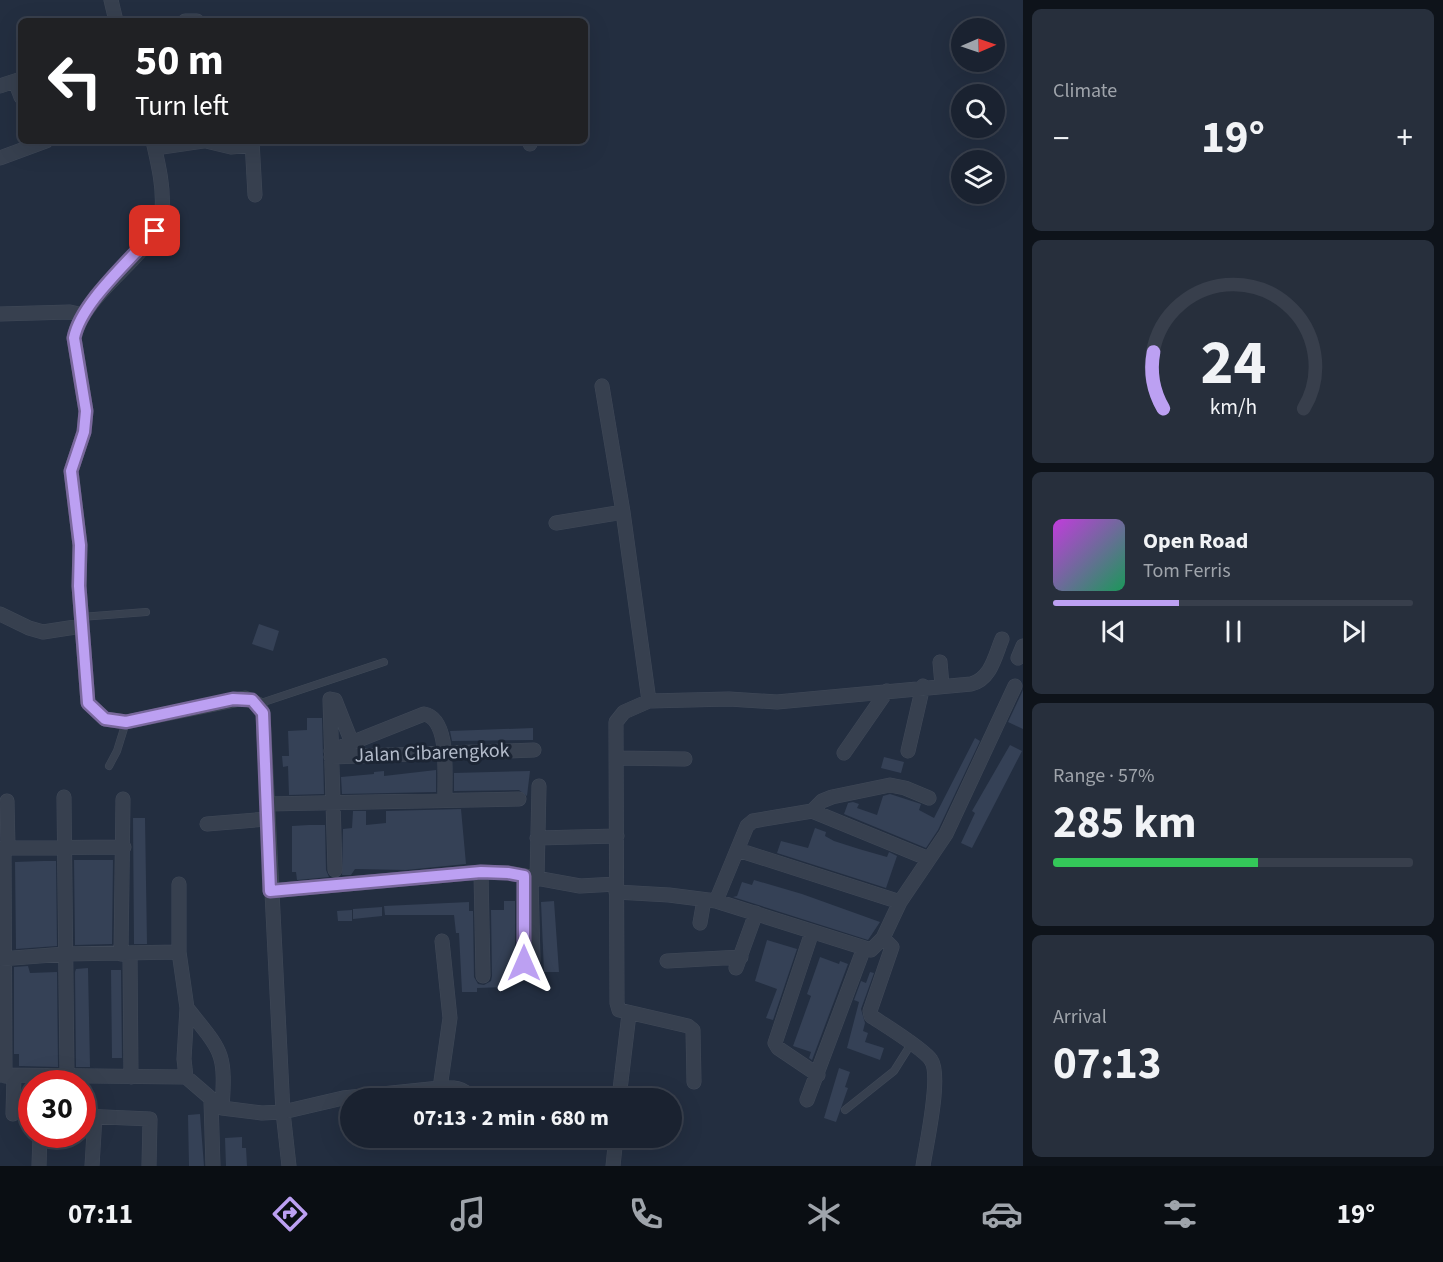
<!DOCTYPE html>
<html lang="en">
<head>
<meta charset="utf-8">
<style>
	body { margin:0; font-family:"Source Sans 3",sans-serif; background:#272f3c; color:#f1f3f6; height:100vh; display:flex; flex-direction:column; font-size:22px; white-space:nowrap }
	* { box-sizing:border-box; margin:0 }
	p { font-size:20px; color:#9fa4ab }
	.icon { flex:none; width:33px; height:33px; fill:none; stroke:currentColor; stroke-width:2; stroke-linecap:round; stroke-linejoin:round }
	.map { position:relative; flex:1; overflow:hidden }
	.drawer { display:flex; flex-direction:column; gap:9px; padding:9px; background:#0e131a; width:420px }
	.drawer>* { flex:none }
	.top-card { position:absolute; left:18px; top:18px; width:570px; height:126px; border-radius:9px; box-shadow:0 6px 24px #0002,0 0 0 2px #383f4c; background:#202124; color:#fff; overflow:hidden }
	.needle { width:39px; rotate:88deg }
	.tools { position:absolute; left:951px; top:18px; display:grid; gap:12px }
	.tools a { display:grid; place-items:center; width:54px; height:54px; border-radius:50%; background:#1a2230; box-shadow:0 6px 24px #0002,0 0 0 2px #383f4c; font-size:30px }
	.speed { position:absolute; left:18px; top:1070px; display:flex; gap:12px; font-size:30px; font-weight:700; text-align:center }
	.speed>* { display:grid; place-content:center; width:78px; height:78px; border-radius:50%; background:#1a2230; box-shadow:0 6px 24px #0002,0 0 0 2px #383f4c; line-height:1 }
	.speed .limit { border:9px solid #d22; background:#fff; color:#111 }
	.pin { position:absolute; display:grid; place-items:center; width:51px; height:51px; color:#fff; margin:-26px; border-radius:12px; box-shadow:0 3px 9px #0006 }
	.me { position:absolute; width:66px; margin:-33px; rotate:0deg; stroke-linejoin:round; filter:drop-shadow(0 0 4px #0008) }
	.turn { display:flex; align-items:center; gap:21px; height:126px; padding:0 18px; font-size:27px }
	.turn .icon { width:78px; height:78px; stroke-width:2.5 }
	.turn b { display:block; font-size:42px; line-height:51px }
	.big { font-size:45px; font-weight:700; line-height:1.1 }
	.drawer .tile { flex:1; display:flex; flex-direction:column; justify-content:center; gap:9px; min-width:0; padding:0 21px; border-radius:9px; background:#272f3c }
	.drawer .dial { align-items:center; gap:0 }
	.dial svg { height:156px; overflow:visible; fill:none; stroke:#383f4c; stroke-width:7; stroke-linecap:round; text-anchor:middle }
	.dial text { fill:#f1f3f6; stroke:none }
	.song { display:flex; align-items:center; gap:18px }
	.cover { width:72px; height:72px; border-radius:9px; background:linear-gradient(135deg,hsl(290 70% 55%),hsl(150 70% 35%)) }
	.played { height:6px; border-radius:3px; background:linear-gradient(90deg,#bca0f2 35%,#383f4c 35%) }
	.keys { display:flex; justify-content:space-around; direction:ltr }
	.heat { display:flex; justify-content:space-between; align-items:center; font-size:33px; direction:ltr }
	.charge { height:9px; border-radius:4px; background:linear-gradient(90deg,#34c759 57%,#383f4c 0) }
	.trip { position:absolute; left:340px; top:1088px; width:342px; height:60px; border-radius:30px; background:#1a2230; box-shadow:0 6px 24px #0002,0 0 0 2px #383f4c; font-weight:700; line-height:60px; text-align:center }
	.tab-bar { display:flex; height:96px; justify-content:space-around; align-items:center; background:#0a0e13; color:#9fa4ab }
	.tab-bar .icon { width:42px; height:42px }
	.tab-bar .on { color:#bca0f2 }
	.tab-bar b { font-size:27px; color:#f1f3f6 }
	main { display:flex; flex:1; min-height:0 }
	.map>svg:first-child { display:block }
</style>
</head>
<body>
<main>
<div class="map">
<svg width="1023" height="1166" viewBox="0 0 1023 1166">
	<rect width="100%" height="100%" fill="#232e40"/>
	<path fill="#354156" d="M 259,624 L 279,631 L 273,651 L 252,644 Z
		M 1023,690 L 1023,729 L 1008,722 Z
		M 307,718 L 322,718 L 324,794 L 289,795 L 288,766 L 283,767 L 282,756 L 289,756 L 288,731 L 307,730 Z
		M 533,728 L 533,740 L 452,741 L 450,731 Z
		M 975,738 L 980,741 L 938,830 L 926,848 L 844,814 L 848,803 L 853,802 L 859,804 L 857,808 L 877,815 L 883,796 L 890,794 L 921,804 L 919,810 L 934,818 Z
		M 1010,745 L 1022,751 L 972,848 L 961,843 L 975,813 L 972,811 Z
		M 884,757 L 904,762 L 901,773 L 881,768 Z
		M 436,770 L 436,792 L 342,794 L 341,777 L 374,774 L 374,772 L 384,771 L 384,776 Z
		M 530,771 L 527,796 L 519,790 L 454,791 L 454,773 Z
		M 461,809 L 466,864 L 406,870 L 355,869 L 351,875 L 342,875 L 343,829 L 352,828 L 353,811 L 366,811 L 366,825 L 386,823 L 386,811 Z
		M 133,818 L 145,818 L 147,944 L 134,944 Z
		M 309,825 L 325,825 L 326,870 L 329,877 L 297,880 L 296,872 L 292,872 L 292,826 Z
		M 815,828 L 826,832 L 825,836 L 834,841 L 859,849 L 887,857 L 889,852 L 897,856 L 886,888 L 777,853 L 781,841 L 808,848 Z
		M 74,860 L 113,860 L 112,944 L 75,945 Z
		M 43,861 L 56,861 L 57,946 L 16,949 L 15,862 Z
		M 754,880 L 802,894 L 880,922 L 868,940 L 733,897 L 737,896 L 742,882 L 752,885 Z
		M 504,901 L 515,901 L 515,963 L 521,975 L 505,975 L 506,987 L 477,988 L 477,992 L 462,992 L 459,933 L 456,933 L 454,915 L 385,915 L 384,906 L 469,902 L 469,911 L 473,911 L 474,977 L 478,984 L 484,985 L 491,981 L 492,976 L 491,910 L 504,910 Z
		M 554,901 L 559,972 L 544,972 L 541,902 Z
		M 382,907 L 382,916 L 353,919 L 353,909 Z
		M 352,910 L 352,921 L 338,921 L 337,911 Z
		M 767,940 L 797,949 L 773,1020 L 766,1018 L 777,989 L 755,981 Z
		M 820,957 L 839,964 L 840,961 L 848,964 L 812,1060 L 809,1058 L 811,1052 L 793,1046 L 811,996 L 807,994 Z
		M 28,966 L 30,973 L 57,972 L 58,1067 L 19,1066 L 19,1054 L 14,1054 L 14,967 Z
		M 88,968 L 90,1067 L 76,1067 L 75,972 L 76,969 Z
		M 111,970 L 121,970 L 122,1058 L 112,1058 Z
		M 870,972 L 874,973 L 861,1009 L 865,1023 L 863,1031 L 868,1033 L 865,1042 L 884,1048 L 880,1060 L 847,1048 L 859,1002 L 854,1000 L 861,981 L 866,983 Z
		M 839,1068 L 850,1072 L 845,1087 L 848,1088 L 836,1122 L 824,1118 Z
		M 200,1114 L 204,1166 L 189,1166 L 188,1115 Z
		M 242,1137 L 242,1148 L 246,1148 L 247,1166 L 226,1166 L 225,1138 Z"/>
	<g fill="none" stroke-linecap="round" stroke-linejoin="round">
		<g stroke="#404958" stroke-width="8">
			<path id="lane" d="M 81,617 L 146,612
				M 258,704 L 384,662
				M 109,766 L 117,751 L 126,722
				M 845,1110 L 894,1071 L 911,1044"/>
		</g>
		<g stroke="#404958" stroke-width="15">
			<path id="street" d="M 111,0 L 116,21
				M 185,21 L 197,21
				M 15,81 L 21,97
				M 0,86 L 21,79
				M 153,141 C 158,163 164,187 162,210 C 159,253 84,289 74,338 L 86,411 L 84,432 L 71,471 L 80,545 L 79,586 L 88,703 L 105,719 L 126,722 L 245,698 L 258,704 L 263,713 L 283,1112 L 289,1166
				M 206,141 L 231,147 L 252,145
				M 252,141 L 255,195
				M 529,141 L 530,144
				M 155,148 L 203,141
				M 0,158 L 46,141
				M 0,314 L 70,312 L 83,315
				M 602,386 L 623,512 L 649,701
				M 556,523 L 623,512
				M 0,614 L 29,628 L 43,632 L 82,626
				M 1018,658 L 1023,646
				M 940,662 L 942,685
				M 331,751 L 424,714 C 451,719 444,778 445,800
				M 908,751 L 923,686
				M 844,753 L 887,691
				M 331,757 L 534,750
				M 618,758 L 685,759
				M 64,797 L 67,1075
				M 7,801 L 8,848
				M 267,804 L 519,799
				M 812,811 L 822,801 L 832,797 L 890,785 L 905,788 L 929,798
				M 207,824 L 267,819
				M 537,838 L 617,836
				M 4,848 L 5,1076
				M 738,850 L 900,902
				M 0,853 L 4,848 L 124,847
				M 335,870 L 330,699 L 335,700 L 352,743
				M 481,872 L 483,976
				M 524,876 L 524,963 L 527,967 L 532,964 L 533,960 L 531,878
				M 537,879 L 539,786
				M 179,884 L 179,952 L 187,1008 L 184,1059 L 186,1077
				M 270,891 L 481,872 L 508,873 L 580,886 L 616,884
				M 616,892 L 669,895 L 716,901 L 871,950 L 883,938 L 900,902 L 946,834 L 1015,686
				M 716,901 L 747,826 L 753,821 L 812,811 L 929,859
				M 700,923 L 704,900
				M 812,932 L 775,1043 L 778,1048 L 818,1075
				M 883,938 L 892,947 L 870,1011 L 871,1016 C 883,1024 924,1049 931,1060 C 942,1076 926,1145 923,1166
				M 121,954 L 123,799
				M 130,954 L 131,1077
				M 0,959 L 65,954 L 179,952
				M 667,961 L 741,957
				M 736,968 L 756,913
				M 187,1008 C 222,1052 226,1051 222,1108
				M 0,1075 L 186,1077 L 222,1108 L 262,1113 L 283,1112 L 343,1098 L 440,1088 L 450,1018 L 442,941
				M 694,1082 L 693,1030 L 688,1026 L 619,1010 L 617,1003 L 616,728 L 616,722 L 624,712 L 649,701 L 729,699 L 777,702 L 971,684 C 991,679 995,656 1002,639
				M 440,1088 C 453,1087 463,1087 471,1098
				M 619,1098 L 629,1014
				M 807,1100 L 864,948
				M 211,1101 L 213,1166
				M 13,1114 L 14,1076
				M 82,1116 L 150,1119 L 149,1166
				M 39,1166 L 40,1134
				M 92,1166 L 95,1116
				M 613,1166 L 616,1137"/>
		</g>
		<use href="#lane" stroke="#37404f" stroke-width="7"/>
		<use href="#street" stroke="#37404f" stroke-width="14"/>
	</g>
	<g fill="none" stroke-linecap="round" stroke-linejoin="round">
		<g stroke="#7a689d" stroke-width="15">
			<path id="route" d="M 155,231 C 131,260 81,302 74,338 L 86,411 L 84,432 L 71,471 L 80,545 L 79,586 L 88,703 L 105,719 L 126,722 L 233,699 L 252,700 L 263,713 L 270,891 L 481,872 L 508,873 L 524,876 L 524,963"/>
		</g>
		<use href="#route" stroke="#bca0f2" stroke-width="10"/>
	</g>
	<g text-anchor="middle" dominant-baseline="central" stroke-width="6" stroke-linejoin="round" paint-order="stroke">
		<g font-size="20" fill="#b3bbca" stroke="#1c2534">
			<text transform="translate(432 753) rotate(-2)">Jalan Cibarengkok</text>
		</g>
	</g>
</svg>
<div class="tools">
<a><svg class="needle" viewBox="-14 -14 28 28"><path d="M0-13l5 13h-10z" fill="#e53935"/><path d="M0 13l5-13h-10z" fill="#9fa4ab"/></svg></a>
<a><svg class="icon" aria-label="search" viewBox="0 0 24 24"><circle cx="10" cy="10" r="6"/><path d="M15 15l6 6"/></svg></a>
<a><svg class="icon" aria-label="layers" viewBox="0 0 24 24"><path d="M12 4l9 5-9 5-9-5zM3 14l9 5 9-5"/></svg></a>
</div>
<div class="speed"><div class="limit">30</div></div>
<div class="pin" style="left:155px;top:231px;background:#d93025"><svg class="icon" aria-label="arrive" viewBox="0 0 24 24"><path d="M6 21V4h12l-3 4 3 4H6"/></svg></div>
<svg class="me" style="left:524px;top:963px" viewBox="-20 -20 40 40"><path d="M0-17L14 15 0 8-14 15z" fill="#bca0f2" stroke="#fff" stroke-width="4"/></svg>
<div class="trip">07:13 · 2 min · 680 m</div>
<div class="top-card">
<div class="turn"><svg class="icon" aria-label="left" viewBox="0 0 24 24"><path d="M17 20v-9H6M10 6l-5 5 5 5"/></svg><div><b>50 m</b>Turn left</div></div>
</div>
</div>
<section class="drawer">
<div class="tile"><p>Climate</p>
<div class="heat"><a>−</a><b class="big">19°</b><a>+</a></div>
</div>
<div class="tile dial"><svg viewBox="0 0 100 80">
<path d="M14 69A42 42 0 1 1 86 69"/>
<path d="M14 69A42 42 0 0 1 9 40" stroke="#bca0f2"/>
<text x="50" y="56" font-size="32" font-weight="700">24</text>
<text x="50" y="72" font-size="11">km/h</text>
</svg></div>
<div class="tile">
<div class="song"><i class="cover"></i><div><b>Open Road</b><p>Tom Ferris</p></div></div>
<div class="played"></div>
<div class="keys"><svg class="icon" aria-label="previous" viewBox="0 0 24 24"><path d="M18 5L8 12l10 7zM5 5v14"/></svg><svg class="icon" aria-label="pause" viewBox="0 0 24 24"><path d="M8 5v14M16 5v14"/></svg><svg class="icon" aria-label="next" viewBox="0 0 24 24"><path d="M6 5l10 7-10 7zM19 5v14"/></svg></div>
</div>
<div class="tile"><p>Range · 57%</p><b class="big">285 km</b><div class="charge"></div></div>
<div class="tile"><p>Arrival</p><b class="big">07:13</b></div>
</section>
</main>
<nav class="tab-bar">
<b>07:11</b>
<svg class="icon on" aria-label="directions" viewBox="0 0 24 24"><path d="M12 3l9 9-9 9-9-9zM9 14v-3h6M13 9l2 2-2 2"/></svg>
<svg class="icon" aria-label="music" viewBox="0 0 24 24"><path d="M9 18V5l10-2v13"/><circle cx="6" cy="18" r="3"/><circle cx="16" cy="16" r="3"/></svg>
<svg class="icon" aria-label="phone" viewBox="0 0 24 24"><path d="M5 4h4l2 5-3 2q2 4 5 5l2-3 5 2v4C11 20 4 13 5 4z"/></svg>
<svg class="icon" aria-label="climate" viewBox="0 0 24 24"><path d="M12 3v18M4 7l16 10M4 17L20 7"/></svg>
<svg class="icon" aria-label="car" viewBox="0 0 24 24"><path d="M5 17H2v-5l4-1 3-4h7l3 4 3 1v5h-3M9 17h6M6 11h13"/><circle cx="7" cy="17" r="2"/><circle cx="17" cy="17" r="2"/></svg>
<svg class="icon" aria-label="filters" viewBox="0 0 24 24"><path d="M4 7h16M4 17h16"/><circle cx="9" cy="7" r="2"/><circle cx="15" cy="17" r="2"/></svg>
<b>19°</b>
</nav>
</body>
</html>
